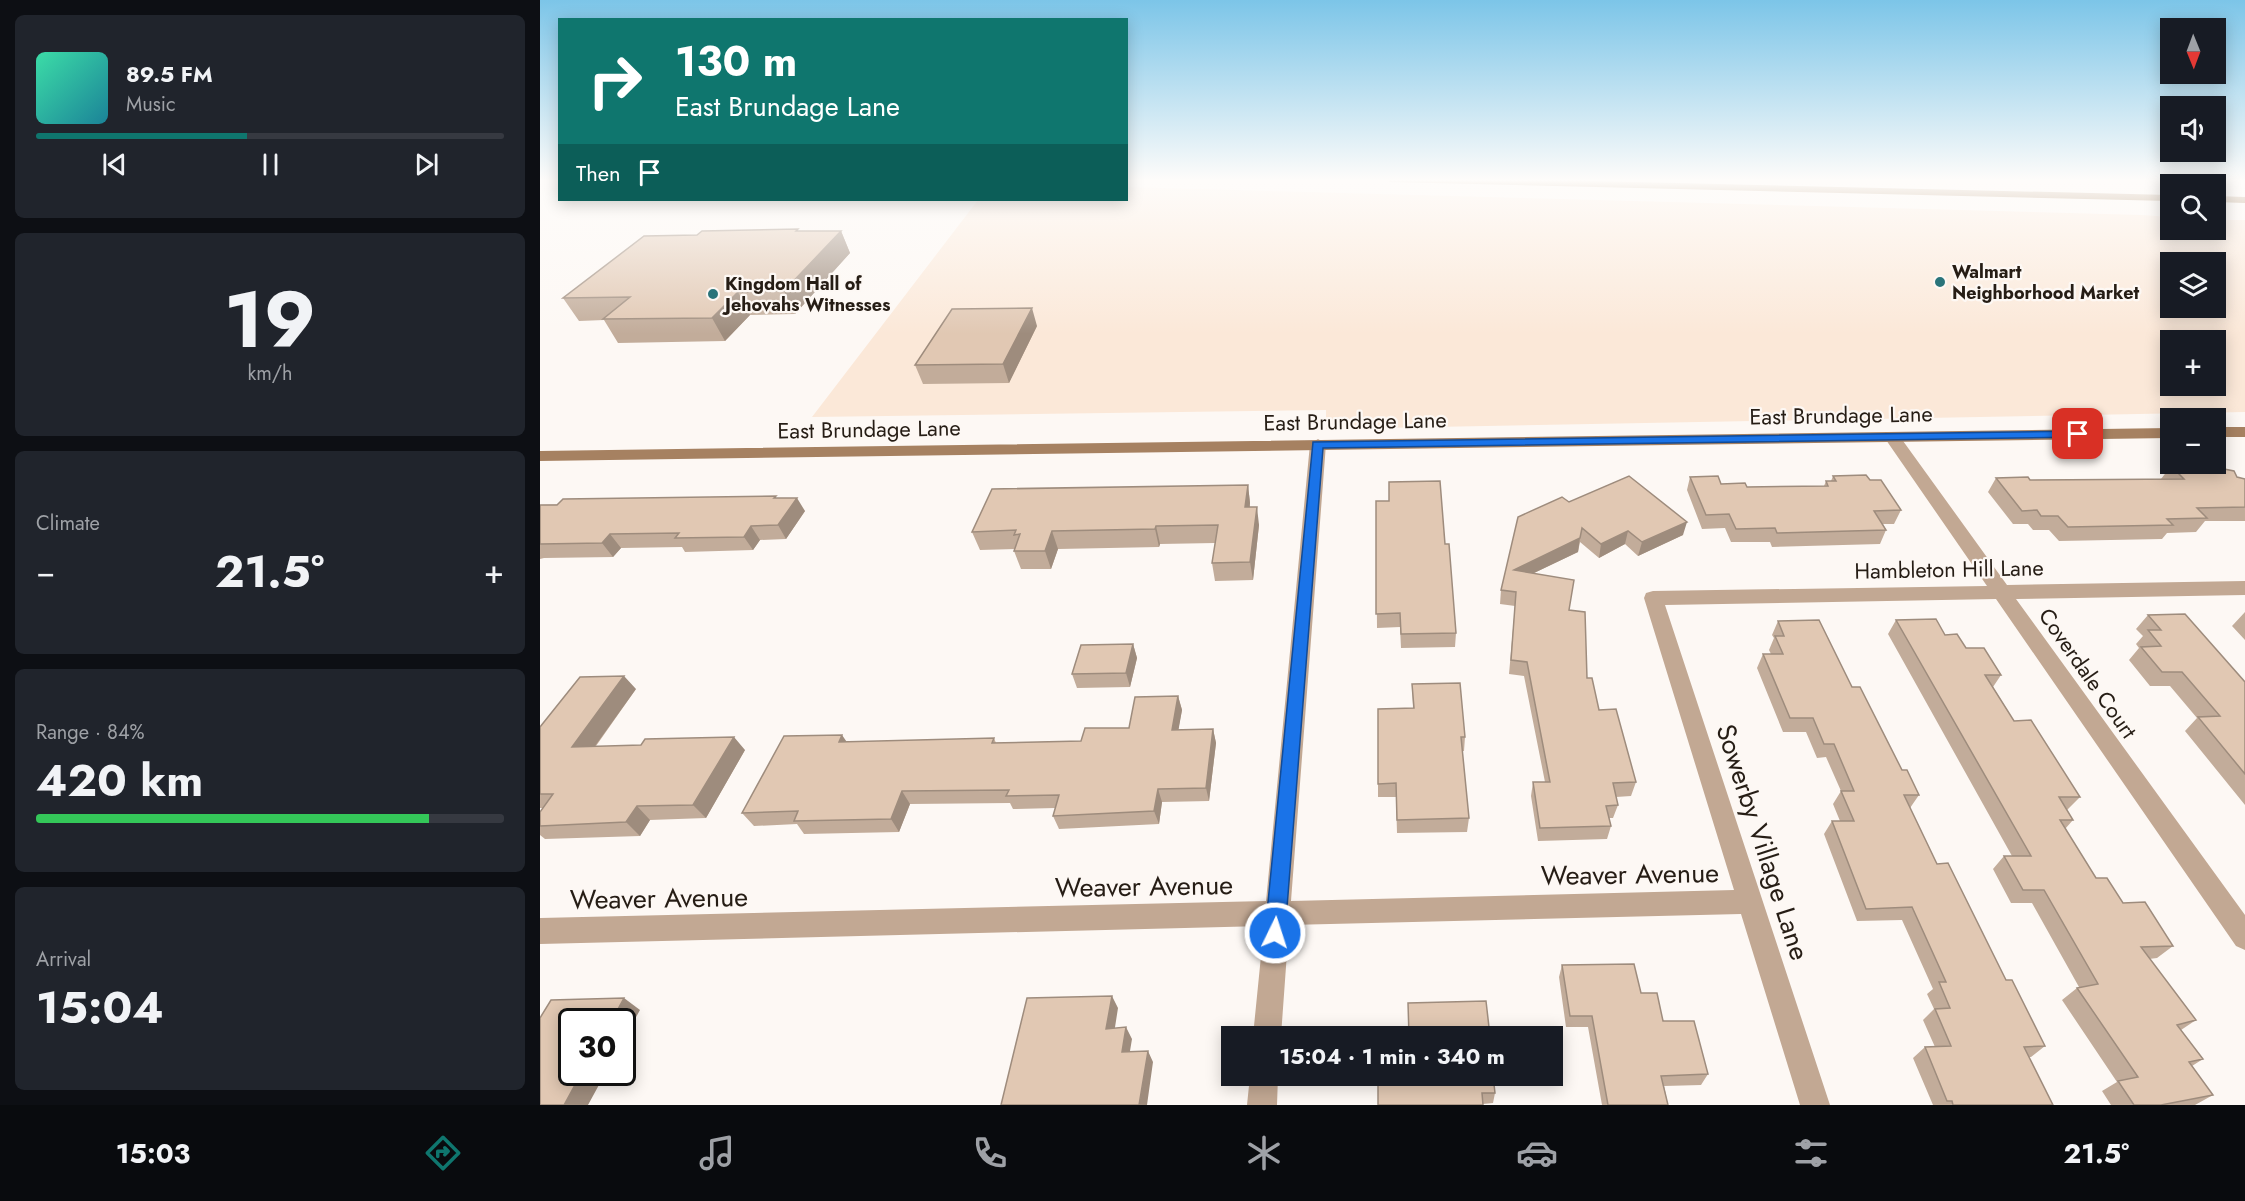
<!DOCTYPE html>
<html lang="en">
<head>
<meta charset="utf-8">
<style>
	body { margin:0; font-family:Jost,sans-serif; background:#20242c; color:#f1f3f6; height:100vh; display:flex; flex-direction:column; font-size:22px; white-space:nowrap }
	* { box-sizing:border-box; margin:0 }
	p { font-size:20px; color:#9ea1a6 }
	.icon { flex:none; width:33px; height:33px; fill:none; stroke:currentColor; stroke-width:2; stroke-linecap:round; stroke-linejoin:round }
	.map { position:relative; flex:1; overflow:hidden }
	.side { display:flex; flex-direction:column; gap:15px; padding:15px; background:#0d0f14; width:540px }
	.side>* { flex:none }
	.hud { position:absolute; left:18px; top:18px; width:570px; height:183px; border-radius:0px; box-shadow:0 3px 15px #0003; background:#0f766e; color:#fff; overflow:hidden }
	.needle { width:39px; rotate:179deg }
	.buttons { position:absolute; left:1620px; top:18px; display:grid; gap:12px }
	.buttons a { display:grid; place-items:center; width:66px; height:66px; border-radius:0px; background:#171b24; box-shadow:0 3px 15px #0003; font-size:30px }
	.speed { position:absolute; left:18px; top:1008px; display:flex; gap:12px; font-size:30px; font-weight:700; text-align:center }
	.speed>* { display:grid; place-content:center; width:78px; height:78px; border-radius:50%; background:#171b24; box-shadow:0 3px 15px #0003; line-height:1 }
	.speed .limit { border:3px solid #111; border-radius:9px; background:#fff; color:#111 }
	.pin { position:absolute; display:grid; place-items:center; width:51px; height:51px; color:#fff; margin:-26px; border-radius:12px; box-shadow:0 3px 9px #0006 }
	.me { position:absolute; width:66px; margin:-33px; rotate:4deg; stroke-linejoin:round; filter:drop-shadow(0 0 4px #0008) }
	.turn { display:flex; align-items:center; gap:21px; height:126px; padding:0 18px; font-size:27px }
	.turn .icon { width:78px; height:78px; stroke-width:2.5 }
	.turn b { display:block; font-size:42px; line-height:51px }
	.then { display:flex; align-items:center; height:57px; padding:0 18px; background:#0003; gap:12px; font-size:22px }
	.big { font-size:45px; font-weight:700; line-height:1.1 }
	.side .widget { flex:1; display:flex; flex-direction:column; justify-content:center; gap:9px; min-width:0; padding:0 21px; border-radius:9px; background:#20242c }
	.side .dial { align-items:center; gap:0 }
	.dial b { font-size:78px; line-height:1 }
	.song { display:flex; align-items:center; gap:18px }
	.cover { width:72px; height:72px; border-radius:9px; background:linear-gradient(135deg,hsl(160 70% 55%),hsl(190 70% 35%)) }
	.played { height:6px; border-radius:3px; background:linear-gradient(90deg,#0f766e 45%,#363941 45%) }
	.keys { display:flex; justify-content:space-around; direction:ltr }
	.heat { display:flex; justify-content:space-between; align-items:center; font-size:33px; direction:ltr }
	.charge { height:9px; border-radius:4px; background:linear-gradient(90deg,#34c759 84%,#363941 0) }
	.trip { position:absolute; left:681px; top:1026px; width:342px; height:60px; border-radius:0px; background:#171b24; box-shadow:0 3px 15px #0003; font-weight:700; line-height:60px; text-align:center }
	.tabs { display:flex; height:96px; justify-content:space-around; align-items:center; background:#090b0e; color:#9ea1a6 }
	.tabs .icon { width:42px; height:42px }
	.tabs .selected { color:#0f766e }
	.tabs b { font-size:27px; color:#f1f3f6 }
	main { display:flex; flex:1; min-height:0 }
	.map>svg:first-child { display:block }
</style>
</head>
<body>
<main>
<section class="side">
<div class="widget">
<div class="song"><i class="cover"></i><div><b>89.5 FM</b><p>Music</p></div></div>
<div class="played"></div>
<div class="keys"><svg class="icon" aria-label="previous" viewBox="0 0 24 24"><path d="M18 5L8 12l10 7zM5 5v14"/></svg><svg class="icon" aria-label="pause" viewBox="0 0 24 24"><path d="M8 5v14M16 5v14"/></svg><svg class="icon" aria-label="next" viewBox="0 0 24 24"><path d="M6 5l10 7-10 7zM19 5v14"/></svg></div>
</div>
<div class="widget dial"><b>19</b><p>km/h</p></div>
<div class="widget"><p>Climate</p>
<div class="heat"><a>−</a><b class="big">21.5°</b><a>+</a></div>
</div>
<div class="widget"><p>Range · 84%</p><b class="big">420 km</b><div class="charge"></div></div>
<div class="widget"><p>Arrival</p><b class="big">15:04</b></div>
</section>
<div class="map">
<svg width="1705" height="1105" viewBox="0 0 1705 1105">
	<rect width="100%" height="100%" fill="#fdf8f4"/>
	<path fill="#fbe8d8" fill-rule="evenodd" d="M 587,187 L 1602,215 L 1630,217 L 1630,230 L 1676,230 L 1676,220 L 1705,220 L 1705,412 L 786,429 L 786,410 L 272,417 L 438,200 L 586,200 ZM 1630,262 L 1676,262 L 1676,308 L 1630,308 ZM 1630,340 L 1676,340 L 1676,386 L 1630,386 Z"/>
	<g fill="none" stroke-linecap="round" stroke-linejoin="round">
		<path fill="#c2a893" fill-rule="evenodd" d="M 1352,432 L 1358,434 L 1467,585 L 1705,581 L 1705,595 L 1476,599 L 1705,915 L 1705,950 L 1696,946 L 1456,599 L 1125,605 L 1290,1105 L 1260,1105 L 1201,914 L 749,925 L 741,1036 L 713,1036 L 724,926 L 0,944 L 0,918 L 726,901 L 770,444 L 778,439 L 786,444 L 751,901 L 1194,890 L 1104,598 L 1106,593 L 1113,591 L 1447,586 L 1344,437 Z
			M 710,1076 L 738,1076 L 737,1105 L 707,1105 Z"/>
		<path fill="#a68161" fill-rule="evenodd" d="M 1676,427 L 1705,427 L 1705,437 L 1676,437 Z
			M 1630,428 L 1630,438 L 0,461 L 0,451 Z"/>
		<path fill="#7e4c16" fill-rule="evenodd" d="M 845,179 L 978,179 L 1630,195 L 1630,201 L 850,182 Z
			M 1676,196 L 1705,197 L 1705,203 L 1676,202 Z"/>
	</g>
	<path fill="#c2ac9a" d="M 259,231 L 301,231 L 310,253 L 255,314 L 210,315 L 185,341 L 78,343 L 64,320 L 39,321 L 23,298 L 157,235 Z
		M 497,326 L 469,383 L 383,384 L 375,365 Z
		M 1631,466 L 1705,479 L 1705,521 L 1665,521 L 1656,532 L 1627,533 L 1622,539 L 1519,541 L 1509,530 L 1493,530 L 1488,524 L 1473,524 L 1448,492 L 1456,478 L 1490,480 L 1621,479 Z
		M 1293,476 L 1330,480 L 1361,510 L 1354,524 L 1343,524 L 1346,530 L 1340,544 L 1232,547 L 1230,542 L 1191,542 L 1185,528 L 1162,529 L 1147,490 L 1150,477 L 1181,484 L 1207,487 L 1284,486 L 1286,481 L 1291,481 Z
		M 708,485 L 710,503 L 710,507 L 719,525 L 713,580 L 675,581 L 672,563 L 675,543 L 620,544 L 619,547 L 518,549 L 511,569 L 481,569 L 474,551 L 475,549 L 440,550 L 432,532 Z
		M 237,498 L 265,511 L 246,539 L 220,540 L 213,550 L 145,552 L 142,547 L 81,548 L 73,557 L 4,558 L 0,559 L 0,505 Z
		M 836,501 L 905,544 L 916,633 L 915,647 L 861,648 L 860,627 L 837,628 Z
		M 1029,502 L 1143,535 L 1098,556 L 1085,544 L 1059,558 L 1040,542 L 1038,552 L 994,573 L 1029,610 L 1047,678 L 1059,710 L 1096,782 L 1091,796 L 1076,797 L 1078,805 L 1073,818 L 1069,818 L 1071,826 L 1067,839 L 998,841 L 991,796 L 993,782 L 1005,782 L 984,676 L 969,674 L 975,606 L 960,604 L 961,590 Z
		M 1705,612 L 1705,640 L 1692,626 Z
		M 1608,615 L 1705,682 L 1705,805 L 1645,731 L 1657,718 L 1630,686 L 1610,686 L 1589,660 L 1599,648 L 1596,644 L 1603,636 L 1596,629 Z
		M 1356,620 L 1405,635 L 1426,648 L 1461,675 L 1453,687 L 1474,721 L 1540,797 L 1527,810 L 1533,820 L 1525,829 L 1556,878 L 1583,903 L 1633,946 L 1617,958 L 1609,959 L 1656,1020 L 1641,1030 L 1663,1059 L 1652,1066 L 1673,1095 L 1655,1105 L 1571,1105 L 1562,1091 L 1577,1082 L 1522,1000 L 1537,988 L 1539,987 L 1492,903 L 1471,903 L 1453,869 L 1464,856 L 1472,856 L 1348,634 Z
		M 1238,621 L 1312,687 L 1362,770 L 1379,795 L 1370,808 L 1397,864 L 1505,1046 L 1491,1057 L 1489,1057 L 1513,1105 L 1393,1105 L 1373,1058 L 1385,1047 L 1395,1047 L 1383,1020 L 1394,1009 L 1387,994 L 1393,989 L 1362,920 L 1317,921 L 1284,834 L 1292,821 L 1300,821 L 1293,804 L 1301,791 L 1286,757 L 1277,758 L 1266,732 L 1243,732 L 1217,668 L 1223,654 L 1231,654 L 1229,650 L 1234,638 L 1232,635 Z
		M 593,644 L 597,658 L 590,687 L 537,688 L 532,674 Z
		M 872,684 L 925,737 L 924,751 L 922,751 L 929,818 L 927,832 L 857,833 L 856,797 L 838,797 L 838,709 L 873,708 Z
		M 96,689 L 56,746 L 205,750 L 166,818 L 110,820 L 100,836 L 5,839 L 0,835 L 0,812 L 3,808 L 0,808 L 0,727 Z
		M 638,696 L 642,710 L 638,730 L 673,729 L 676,743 L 669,801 L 622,802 L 619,824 L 519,829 L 513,816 L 515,808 L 473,809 L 470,803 L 370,804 L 359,832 L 264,834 L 257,824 L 214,826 L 202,813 L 307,742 L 454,738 L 456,743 L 541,741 L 589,728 Z
		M 1022,965 L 1101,993 L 1168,1074 L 1161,1085 L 1124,1086 L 1128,1105 L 1062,1105 L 1048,1027 L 1026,1027 L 1019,977 Z
		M 838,1076 L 955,1093 L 953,1103 L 943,1104 Z"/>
	<path fill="#9e8c7d" d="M 301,231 L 310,253 L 255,314 L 244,291 Z
		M 198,292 L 210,315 L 185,341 L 172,318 Z
		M 492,308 L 497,326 L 469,383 L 463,364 Z
		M 708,485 L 710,503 L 707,525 L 705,507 Z
		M 257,498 L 265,511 L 246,539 L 238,525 Z
		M 717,507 L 719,525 L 713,580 L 710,562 Z
		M 1147,522 L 1143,535 L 1098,556 L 1102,542 Z
		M 211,526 L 220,540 L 213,550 L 204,537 Z
		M 616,526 L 620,544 L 619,547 L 615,529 Z
		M 512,531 L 518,549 L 511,569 L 505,551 Z
		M 1088,531 L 1085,544 L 1059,558 L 1061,544 Z
		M 70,534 L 81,548 L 73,557 L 62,543 Z
		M 1040,538 L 1038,552 L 973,583 L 974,570 Z
		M 593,644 L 597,658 L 590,687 L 586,673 Z
		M 84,676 L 96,689 L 45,760 L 32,747 Z
		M 638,696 L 642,710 L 636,744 L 632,730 Z
		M 673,729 L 676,743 L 669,801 L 666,788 Z
		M 302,735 L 311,748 L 299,742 Z
		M 194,737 L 205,750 L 166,818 L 153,805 Z
		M 618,789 L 622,802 L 619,824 L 614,811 Z
		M 362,791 L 370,804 L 359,832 L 351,819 Z
		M 97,806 L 110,820 L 100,836 L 86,822 Z
		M 572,996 L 578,1008 L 573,1040 L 566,1029 Z
		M 84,998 L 100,1010 L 82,1042 L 82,1022 L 71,1022 Z
		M 586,1027 L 592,1039 L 588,1063 L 582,1052 Z
		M 608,1051 L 613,1062 L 607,1105 L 599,1105 Z
		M 42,1072 L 66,1072 L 48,1105 L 24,1105 Z"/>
	<path fill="#e1c8b3" stroke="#9e8c7d" stroke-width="1.5" d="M 258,229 L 256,231 L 301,231 L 244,291 L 198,292 L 172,318 L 63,319 L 90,297 L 23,298 L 104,236 L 157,235 L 162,231 Z
		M 492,308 L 463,364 L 375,365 L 412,309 Z
		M 1631,466 L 1669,466 L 1694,471 L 1697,477 L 1705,479 L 1705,507 L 1657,508 L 1667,518 L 1627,519 L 1633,525 L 1528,527 L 1518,516 L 1501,516 L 1497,510 L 1482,511 L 1456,478 L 1488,477 L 1490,480 L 1644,479 Z
		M 1326,475 L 1330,480 L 1341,480 L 1361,510 L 1334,511 L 1346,530 L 1237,533 L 1235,528 L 1196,529 L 1189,514 L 1166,515 L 1150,477 L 1178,476 L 1181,484 L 1205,483 L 1207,487 L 1288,486 L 1286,481 L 1296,481 L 1293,476 Z
		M 1089,476 L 1147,522 L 1102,542 L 1088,531 L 1061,544 L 1042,528 L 1040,538 L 974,570 L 1034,580 L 1029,610 L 1045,612 L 1047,678 L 1052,678 L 1059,710 L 1076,709 L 1096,782 L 1073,783 L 1078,805 L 1066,806 L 1071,826 L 1000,828 L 993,782 L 1010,782 L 987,662 L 971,660 L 976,592 L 961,590 L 978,517 L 1022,497 L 1029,502 Z
		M 900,481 L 905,544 L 909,544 L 916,633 L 861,634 L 860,613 L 836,614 L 836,501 L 849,501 L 849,482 Z
		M 708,485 L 705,507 L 717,507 L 710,562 L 672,563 L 678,525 L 616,526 L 615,529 L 512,531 L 505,551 L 474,551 L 480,534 L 474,535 L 476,530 L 432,532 L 452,489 Z
		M 236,496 L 234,498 L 257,498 L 238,525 L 211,526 L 204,537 L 135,538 L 139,533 L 70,534 L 62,543 L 0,544 L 0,505 L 17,505 L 23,499 Z
		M 1645,614 L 1705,682 L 1705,774 L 1658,717 L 1680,716 L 1642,672 L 1622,672 L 1601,647 L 1621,646 L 1608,630 L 1621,630 L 1608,615 Z
		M 1396,619 L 1405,635 L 1417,634 L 1426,648 L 1444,648 L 1461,675 L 1445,675 L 1474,721 L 1491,720 L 1540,797 L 1519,797 L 1533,820 L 1520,820 L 1556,878 L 1567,878 L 1583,903 L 1605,902 L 1633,946 L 1601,947 L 1656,1020 L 1637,1025 L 1663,1059 L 1649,1062 L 1673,1095 L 1621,1105 L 1594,1105 L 1578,1081 L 1598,1077 L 1537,988 L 1558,984 L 1504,890 L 1483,890 L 1464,856 L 1491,856 L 1356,620 Z
		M 1279,620 L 1312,687 L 1320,687 L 1362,770 L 1367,770 L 1379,795 L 1364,795 L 1397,864 L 1408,863 L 1466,980 L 1472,980 L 1505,1046 L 1484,1047 L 1513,1105 L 1413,1105 L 1412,1101 L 1407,1101 L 1385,1047 L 1411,1046 L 1395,1009 L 1410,1008 L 1399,982 L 1406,982 L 1372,907 L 1326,909 L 1292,821 L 1314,821 L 1301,791 L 1314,791 L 1294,744 L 1284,744 L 1273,718 L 1250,718 L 1223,654 L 1243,654 L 1235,636 L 1244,636 L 1238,621 Z
		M 593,644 L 586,673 L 532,674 L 541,645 Z
		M 84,676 L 32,747 L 101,745 L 105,739 L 194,737 L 153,805 L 97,806 L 86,822 L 0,826 L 0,812 L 13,794 L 0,794 L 0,727 L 40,677 Z
		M 920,683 L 925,737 L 921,737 L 929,818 L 857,820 L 856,783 L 838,784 L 838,709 L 874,708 L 872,684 Z
		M 638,696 L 632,730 L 673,729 L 666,788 L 618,789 L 614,811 L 513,816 L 519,795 L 466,796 L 469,790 L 362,791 L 351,819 L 254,821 L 258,811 L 202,813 L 244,736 L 302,735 L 299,742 L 454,738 L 452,743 L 541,741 L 545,728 L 589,728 L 595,697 Z
		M 1094,964 L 1101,993 L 1117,993 L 1123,1021 L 1154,1021 L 1168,1074 L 1121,1076 L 1128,1105 L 1068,1105 L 1052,1016 L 1030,1016 L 1022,965 Z
		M 572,996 L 566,1029 L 586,1027 L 582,1052 L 608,1051 L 599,1105 L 461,1105 L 487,998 Z
		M 84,998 L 71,1022 L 32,1022 L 32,1072 L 42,1072 L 24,1105 L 0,1105 L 0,1018 L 11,1000 Z
		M 946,1001 L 950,1036 L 869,1036 L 868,1003 Z
		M 838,1076 L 953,1076 L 955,1093 L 942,1093 L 943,1105 L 838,1105 Z"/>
	<linearGradient id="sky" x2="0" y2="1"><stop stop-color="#7cc5e8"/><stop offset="0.54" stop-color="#fefcfa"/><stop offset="1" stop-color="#fefcfa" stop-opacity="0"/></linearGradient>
	<rect width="1705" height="334" fill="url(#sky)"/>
	<path fill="#1a73e8" stroke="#114b97" stroke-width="1.5" d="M 1538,431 L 1544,434 L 1542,437 L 783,448 L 745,933 L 742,940 L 735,943 L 728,940 L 725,933 L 773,442 Z"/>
	<g fill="#2a747a" stroke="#fdf8f4" stroke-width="2">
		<circle cx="1400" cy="282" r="6"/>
		<circle cx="173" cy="294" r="6"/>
	</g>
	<g text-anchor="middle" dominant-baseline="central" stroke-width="4.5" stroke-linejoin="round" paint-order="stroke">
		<g font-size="18" font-weight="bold" fill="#261d15" stroke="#fdf8f4" text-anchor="start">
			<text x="1412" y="272">Walmart<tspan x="1412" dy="21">Neighborhood Market</tspan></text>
			<text x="185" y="284">Kingdom Hall of<tspan x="185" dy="21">Jehovahs Witnesses</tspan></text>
		</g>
		<g font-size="22" fill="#261d15" stroke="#fdf8f4">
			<text transform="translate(1301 415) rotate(-1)">East Brundage Lane</text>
			<text transform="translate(815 421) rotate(-1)">East Brundage Lane</text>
			<text transform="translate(329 429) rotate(-1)">East Brundage Lane</text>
			<text transform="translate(1409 569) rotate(-1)">Hambleton Hill Lane</text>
			<text transform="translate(1548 673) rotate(55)">Coverdale Court</text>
		</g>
		<g font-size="27" fill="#261d15" stroke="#fdf8f4">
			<text transform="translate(1223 842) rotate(72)">Sowerby Village Lane</text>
			<text transform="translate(1090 874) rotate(-1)">Weaver Avenue</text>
			<text transform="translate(604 886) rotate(-1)">Weaver Avenue</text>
			<text transform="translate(119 898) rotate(-1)">Weaver Avenue</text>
		</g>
	</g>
</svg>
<div class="buttons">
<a><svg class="needle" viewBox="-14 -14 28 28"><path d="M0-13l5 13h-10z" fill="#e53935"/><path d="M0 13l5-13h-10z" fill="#9ea1a6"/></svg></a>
<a><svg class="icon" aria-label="sound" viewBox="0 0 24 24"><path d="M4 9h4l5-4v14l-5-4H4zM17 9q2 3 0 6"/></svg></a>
<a><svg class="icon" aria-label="search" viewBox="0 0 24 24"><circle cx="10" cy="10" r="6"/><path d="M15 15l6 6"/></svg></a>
<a><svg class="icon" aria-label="layers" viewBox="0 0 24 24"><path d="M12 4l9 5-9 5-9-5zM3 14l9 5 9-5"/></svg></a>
<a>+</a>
<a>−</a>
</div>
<div class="speed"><div class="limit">30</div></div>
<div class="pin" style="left:1538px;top:434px;background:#d93025"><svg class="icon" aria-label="arrive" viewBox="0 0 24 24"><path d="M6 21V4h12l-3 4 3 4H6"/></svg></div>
<svg class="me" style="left:735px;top:933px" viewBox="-20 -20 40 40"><circle r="17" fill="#1a73e8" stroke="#fff" stroke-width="3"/><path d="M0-11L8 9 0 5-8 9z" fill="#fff"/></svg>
<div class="trip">15:04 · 1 min · 340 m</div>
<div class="hud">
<div class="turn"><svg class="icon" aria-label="right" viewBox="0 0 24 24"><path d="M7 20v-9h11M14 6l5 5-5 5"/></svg><div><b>130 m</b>East Brundage Lane</div></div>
<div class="then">Then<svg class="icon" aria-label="arrive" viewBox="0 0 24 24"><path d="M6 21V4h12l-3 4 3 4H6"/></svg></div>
</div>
</div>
</main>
<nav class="tabs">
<b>15:03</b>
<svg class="icon selected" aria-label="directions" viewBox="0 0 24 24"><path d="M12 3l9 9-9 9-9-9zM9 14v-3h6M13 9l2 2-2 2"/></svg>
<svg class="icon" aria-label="music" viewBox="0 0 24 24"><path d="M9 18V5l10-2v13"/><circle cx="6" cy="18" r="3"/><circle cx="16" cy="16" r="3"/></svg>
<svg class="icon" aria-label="phone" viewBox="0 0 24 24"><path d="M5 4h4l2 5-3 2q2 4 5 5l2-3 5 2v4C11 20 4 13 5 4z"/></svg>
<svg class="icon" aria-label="climate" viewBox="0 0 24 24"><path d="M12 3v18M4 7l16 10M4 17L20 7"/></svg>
<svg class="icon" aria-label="car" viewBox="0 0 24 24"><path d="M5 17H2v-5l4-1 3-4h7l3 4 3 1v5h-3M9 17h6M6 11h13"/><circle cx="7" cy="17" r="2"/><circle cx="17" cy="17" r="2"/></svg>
<svg class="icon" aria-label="filters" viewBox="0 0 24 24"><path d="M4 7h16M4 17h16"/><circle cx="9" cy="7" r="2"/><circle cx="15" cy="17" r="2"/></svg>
<b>21.5°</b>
</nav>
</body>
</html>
